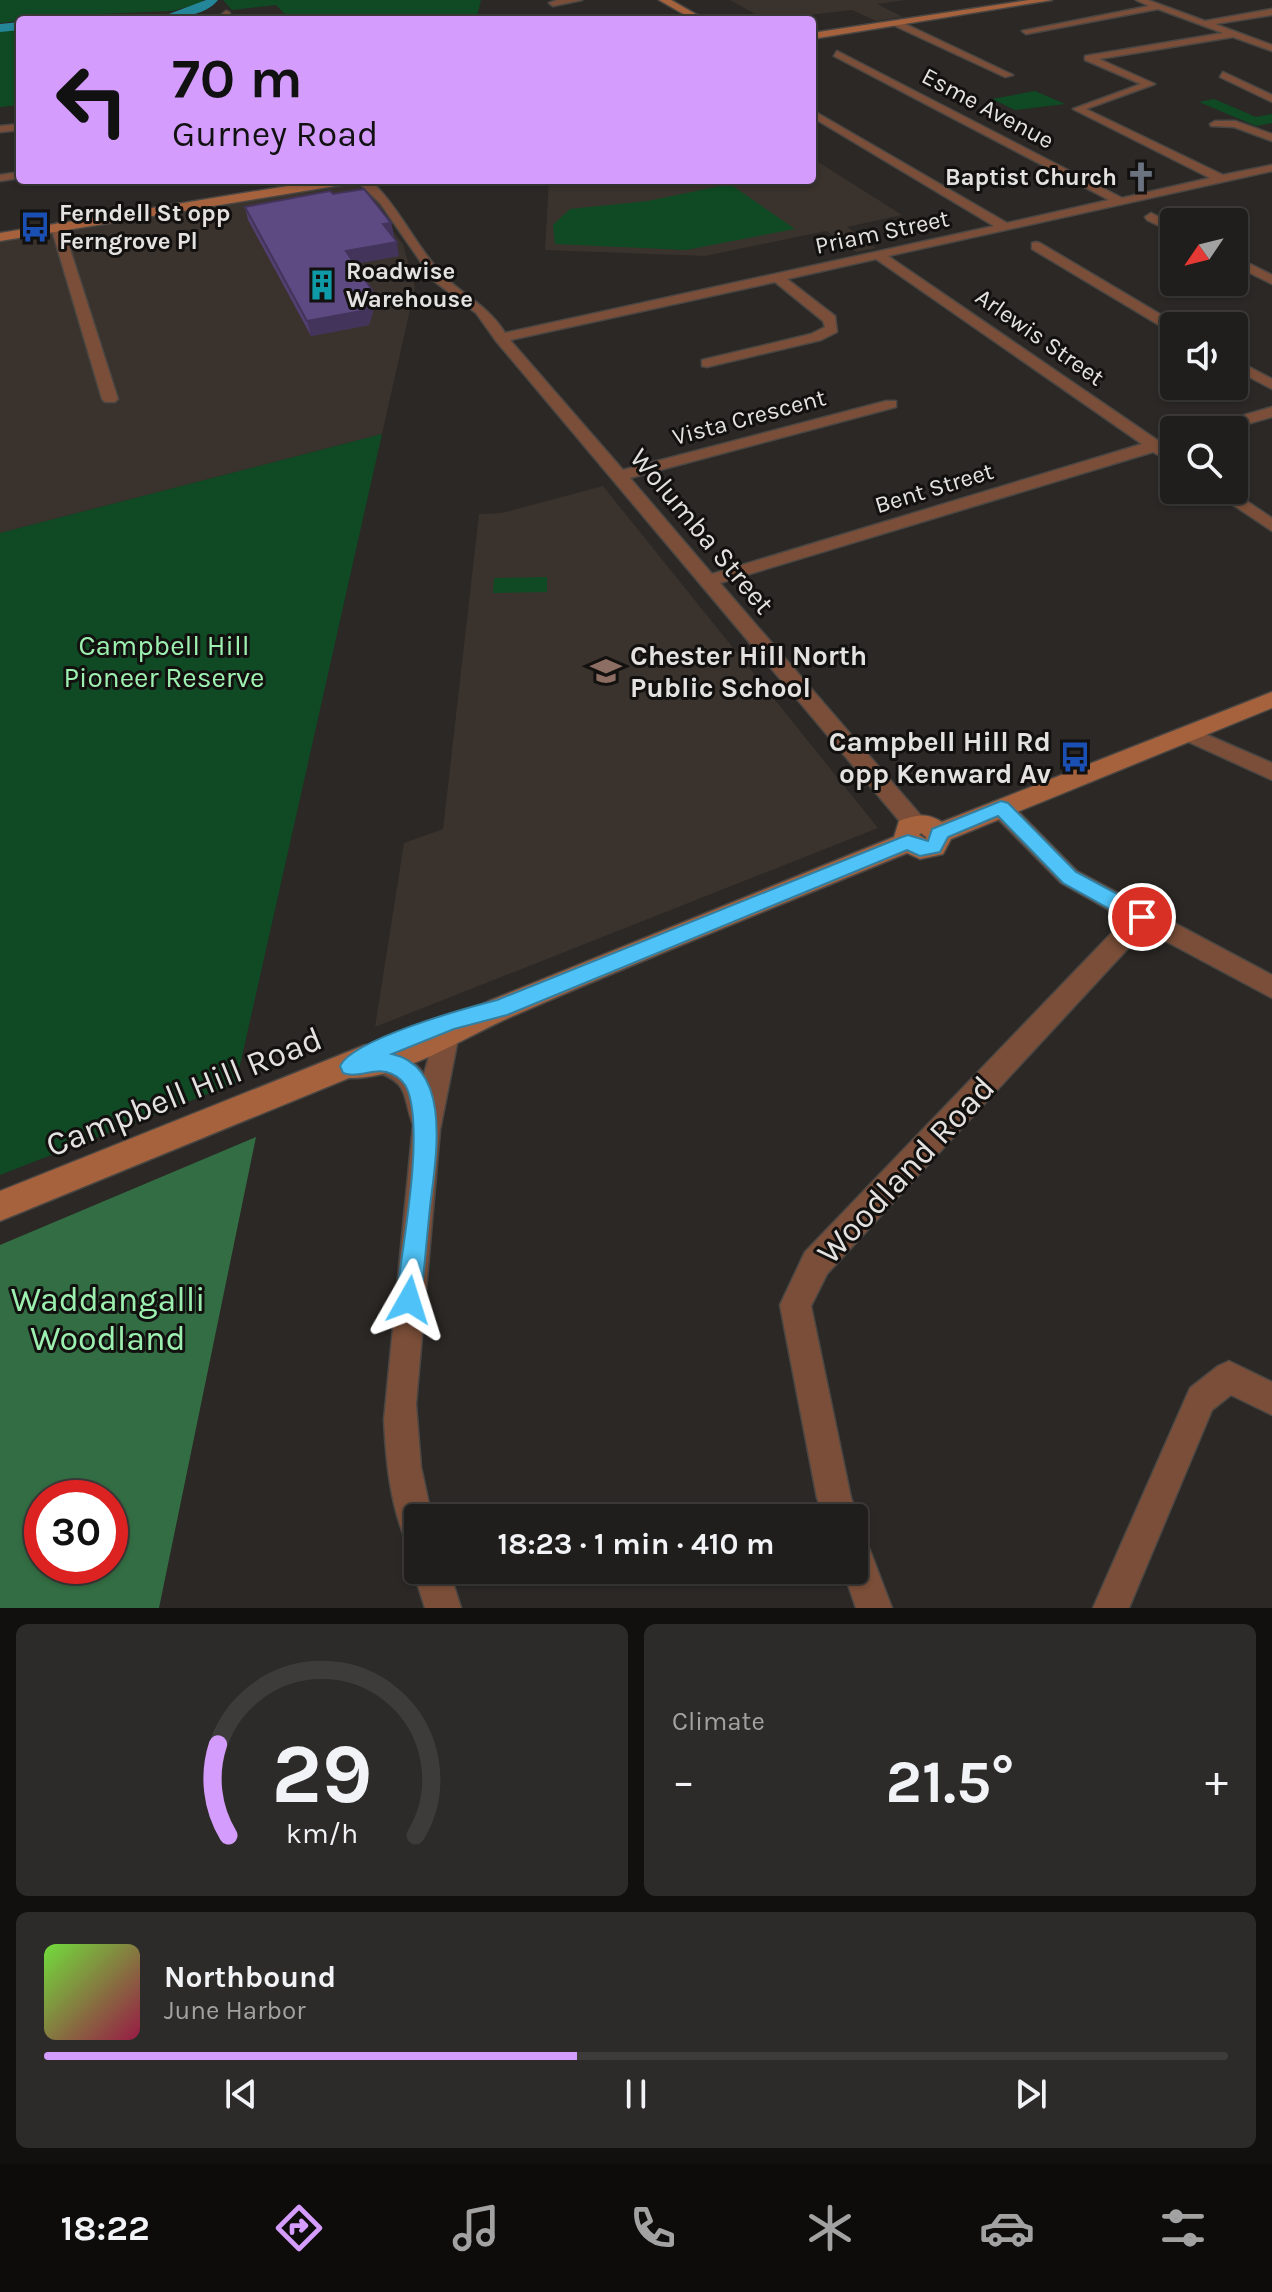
<!DOCTYPE html>
<html lang="en">
<head>
<meta charset="utf-8">
<style>
	body { margin:0; font-family:Karla,sans-serif; background:#2d2b29; color:#f1f3f6; height:100vh; display:flex; flex-direction:column; font-size:30px; white-space:nowrap }
	* { box-sizing:border-box; margin:0 }
	p { font-size:26px; color:#a2a2a3 }
	.icon { flex:none; width:44px; height:44px; fill:none; stroke:currentColor; stroke-width:2; stroke-linecap:round; stroke-linejoin:round }
	.map { position:relative; height:1608px; overflow:hidden }
	.details { display:flex; flex-direction:column; gap:16px; padding:16px; background:#12100f; flex:1 }
	.details>* { flex:none }
	.top-card { position:absolute; left:16px; top:16px; width:800px; height:168px; border-radius:8px; box-shadow:0 2px 6px #0004,0 0 0 2px #3d3c3b; background:#d49cfc; color:#111; overflow:hidden }
	.needle { width:52px; rotate:235deg }
	.buttons { position:absolute; left:1160px; top:208px; display:grid; gap:16px }
	.buttons a { display:grid; place-items:center; width:88px; height:88px; border-radius:8px; background:#201e1c; box-shadow:0 2px 6px #0004,0 0 0 2px #3d3c3b; font-size:40px }
	.speed { position:absolute; left:24px; top:1480px; display:flex; gap:16px; font-size:40px; font-weight:700; text-align:center }
	.speed>* { display:grid; place-content:center; width:104px; height:104px; border-radius:50%; background:#201e1c; box-shadow:0 2px 6px #0004,0 0 0 2px #3d3c3b; line-height:1 }
	.speed .limit { border:12px solid #d22; background:#fff; color:#111 }
	.pin { position:absolute; display:grid; place-items:center; width:68px; height:68px; color:#fff; margin:-34px; border:4px solid #fff; border-radius:50%; box-shadow:0 2px 8px #0007 }
	.me { position:absolute; width:88px; margin:-44px; rotate:6deg; stroke-linejoin:round; filter:drop-shadow(0 0 6px #0008) }
	.turn { display:flex; align-items:center; gap:28px; height:168px; padding:0 24px; font-size:36px }
	.turn .icon { width:104px; height:104px; stroke-width:2.5 }
	.turn b { display:block; font-size:56px; line-height:68px }
	.big { font-size:60px; font-weight:700; line-height:1.1 }
	.details .tile { flex:1; display:flex; flex-direction:column; justify-content:center; gap:12px; min-width:0; padding:0 28px; border-radius:12px; background:#2d2b29 }
	.details .dial { align-items:center; gap:0 }
	.dial svg { height:208px; overflow:visible; fill:none; stroke:#3d3c3b; stroke-width:7; stroke-linecap:round; text-anchor:middle }
	.dial text { fill:#f1f3f6; stroke:none }
	.song { display:flex; align-items:center; gap:24px }
	.cover { width:96px; height:96px; border-radius:12px; background:linear-gradient(135deg,hsl(100 70% 55%),hsl(340 70% 35%)) }
	.played { height:8px; border-radius:4px; background:linear-gradient(90deg,#d49cfc 45%,#3d3c3b 45%) }
	.keys { display:flex; justify-content:space-around; direction:ltr }
	.heat { display:flex; justify-content:space-between; align-items:center; font-size:44px; direction:ltr }
	.details .tiles { flex:1; display:grid; gap:16px; grid-template-columns:1fr 1fr }
	.tile:last-child { grid-column:span 2 }
	.trip { position:absolute; left:404px; top:1504px; width:464px; height:80px; border-radius:8px; background:#201e1c; box-shadow:0 2px 6px #0004,0 0 0 2px #3d3c3b; font-weight:700; line-height:80px; text-align:center }
	.tab-bar { display:flex; height:128px; justify-content:space-around; align-items:center; background:#0d0c0b; color:#a2a2a3 }
	.tab-bar .icon { width:56px; height:56px }
	.tab-bar .selected { color:#d49cfc }
	.tab-bar b { font-size:36px; color:#f1f3f6 }
	.map>svg:first-child { display:block }
</style>
</head>
<body>
<div class="map">
<svg width="1272" height="1608" viewBox="0 0 1272 1608">
	<rect width="100%" height="100%" fill="#2b2825"/>
	<path fill="#3a322c" d="M 730,0 L 906,0 L 877,4 L 903,17 L 876,21 L 852,10 L 766,20 Z
		M 812,158 L 902,215 L 847,227 L 876,248 L 856,252 L 826,231 L 705,256 L 545,250 L 549,180 L 812,180 Z
		M 347,180 L 362,180 L 388,208 L 376,211 L 403,244 L 415,287 L 382,434 L 0,533 L 0,237 Z
		M 603,486 L 878,828 L 375,1027 L 404,843 L 443,829 L 479,514 L 502,513 Z"/>
	<path fill="#0f4a24" d="M 0,0 L 203,0 L 202,3 L 172,11 L 75,15 L 0,23 Z
		M 223,0 L 481,0 L 476,20 L 291,20 L 276,5 L 232,10 Z
		M 20,25 L 20,105 L 0,107 L 0,29 Z
		M 1035,91 L 1065,104 L 1015,110 L 992,99 Z
		M 1214,99 L 1256,117 L 1272,114 L 1272,123 L 1256,126 L 1199,102 Z
		M 730,184 L 795,229 L 686,250 L 555,244 L 553,225 L 570,209 L 648,201 Z
		M 382,434 L 236,1083 L 0,1175 L 0,533 Z
		M 547,577 L 547,592 L 493,593 L 494,578 Z"/>
	<path fill="#336d43" fill-rule="evenodd" d="M 256,1137 L 159,1608 L 0,1608 L 0,1245 ZM 42,1498 L 110,1498 L 110,1566 L 42,1566 Z"/>
	<g fill="none" stroke-linecap="round" stroke-linejoin="round">
		<path stroke="#248799" stroke-width="2" d="M 484,17 L 492,17
			M 519,17 L 524,20"/>
		<path fill="#248799" fill-rule="evenodd" d="M 206,0 L 218,0 C 206,16 172,20 153,20 Z
			M 69,16 L 118,16 L 124,20 L 63,20 Z
			M 20,22 L 20,30 L 0,32 L 0,24 Z"/>
		<g stroke="#494643" stroke-width="3">
			<path id="street" d="M 557,0 L 582,0 L 553,6 L 549,3 Z
				M 1136,0 L 1148,0 L 1205,21 L 1272,9 L 1272,15 L 1215,24 L 1272,45 L 1272,51 L 1233,37 L 1099,59 L 1155,84 L 1086,109 L 1223,175 L 1272,165 L 1272,171 L 888,256 L 1157,440 L 1174,435 L 1174,445 L 1167,447 L 1174,452 L 1174,464 L 1153,452 L 720,583 L 923,818 L 926,824 L 923,830 L 915,832 L 907,830 L 496,341 L 476,313 L 434,281 L 380,203 L 356,180 L 369,180 L 377,187 C 402,213 417,247 441,273 C 462,295 489,306 505,333 L 994,226 L 812,117 L 812,110 L 1007,223 L 1109,200 L 834,56 L 837,51 L 1122,198 L 1210,178 L 1073,109 L 1141,84 L 1085,60 L 1085,56 L 1223,33 L 1158,9 L 1026,34 L 1022,31 L 1149,6 ZM 876,259 L 1142,444 L 712,574 L 630,478 L 896,407 L 896,401 L 886,401 L 623,470 L 510,340 L 775,282 L 823,321 L 825,327 L 811,334 L 702,360 L 702,366 L 707,367 L 821,340 L 837,332 L 835,316 L 787,279 Z
				M 226,11 L 229,12 L 233,20 L 225,20 L 222,14 Z
				M 698,15 L 695,20 L 668,20 Z
				M 893,21 L 899,21 L 1013,75 L 1005,77 L 893,25 Z
				M 1223,72 L 1272,95 L 1272,102 L 1220,77 Z
				M 1215,121 L 1235,121 L 1272,134 L 1272,141 L 1234,127 L 1211,126 L 1210,124 Z
				M 20,124 L 20,130 L 0,132 L 0,126 Z
				M 20,172 L 20,178 L 0,181 L 0,175 Z
				M 1151,213 L 1174,224 L 1174,233 L 1147,220 L 1145,217 Z
				M 57,223 L 63,227 L 118,399 L 115,402 L 105,402 L 102,399 L 51,227 Z
				M 1036,242 L 1040,243 L 1180,326 L 1174,326 L 1174,332 L 1169,331 L 1032,249 L 1032,243 Z
				M 1234,256 L 1272,275 L 1272,284 L 1234,265 Z
				M 1234,359 L 1272,379 L 1272,389 L 1234,369 Z
				M 1272,407 L 1272,417 L 1226,430 L 1201,430 L 1203,427 Z
				M 1211,490 L 1230,490 L 1272,518 L 1272,531 Z
				M 1189,727 L 1272,763 L 1272,780 L 1182,739 L 1179,734 L 1182,729 Z
				M 1001,800 L 1009,802 L 1077,871 L 1272,975 L 1272,998 L 1145,930 L 827,1274 L 811,1306 L 851,1498 L 859,1518 L 854,1530 L 854,1518 L 825,1518 L 817,1498 L 780,1305 L 805,1252 L 1125,919 L 1061,883 L 993,814 L 990,808 L 993,802 Z
				M 445,1028 L 454,1031 L 458,1039 L 440,1130 L 416,1404 L 421,1467 L 432,1518 L 418,1518 L 418,1546 L 406,1541 C 390,1503 386,1461 384,1420 L 413,1125 C 401,1090 410,1084 371,1069 L 367,1061 L 371,1053 C 389,1046 413,1058 424,1074 L 436,1031 Z
				M 1229,1361 L 1272,1382 L 1272,1415 L 1231,1395 L 1212,1410 L 1129,1608 L 1093,1608 L 1190,1388 L 1218,1366 Z
				M 854,1535 L 866,1540 L 892,1608 L 856,1608 L 843,1570 L 854,1570 Z
				M 418,1559 L 418,1570 L 449,1570 L 461,1608 L 425,1608 L 413,1570 Z"/>
		</g>
		<g stroke="#494643" stroke-width="3">
			<path id="secondary" d="M 659,0 L 671,0 L 706,20 L 694,20 Z
				M 1029,0 L 1052,0 L 812,39 L 812,33 Z
				M 324,180 L 353,180 L 347,184 L 0,241 L 0,233 Z
				M 1272,692 L 1272,708 L 951,839 L 943,854 L 920,859 L 907,853 C 776,907 643,959 513,1016 C 466,1036 400,1080 349,1078 L 0,1221 L 0,1191 L 365,1045 L 374,1048 L 418,1035 L 489,1001 L 894,837 L 899,821 C 916,815 926,812 942,822 ZM 921,833 L 926,837 L 926,839 L 919,835 Z"/>
		</g>
		<use href="#street" fill="#7a4e38" fill-rule="evenodd"/>
		<use href="#secondary" fill="#a6623d" fill-rule="evenodd"/>
	</g>
	<path fill="#514070" d="M 333,194 L 391,223 L 394,236 L 392,236 L 399,256 L 354,264 L 375,305 L 369,325 L 311,336 L 248,220 L 245,207 Z"/>
	<path fill="#42345b" d="M 391,223 L 394,236 L 385,238 L 383,224 Z
		M 397,242 L 399,256 L 348,265 L 346,251 Z
		M 372,290 L 375,305 L 369,325 L 311,336 L 307,321 Z"/>
	<path fill="#5e4a82" stroke="#42345b" stroke-width="2" d="M 364,189 L 391,223 L 383,224 L 397,242 L 346,251 L 372,290 L 367,310 L 307,321 L 245,207 L 330,191 L 333,194 Z"/>
	<path fill="#4fc3f7" stroke="#337fa1" stroke-width="2" d="M 1001,801 L 1008,803 L 1076,872 L 1149,911 L 1152,917 L 1149,923 L 1135,923 L 1063,883 L 998,816 L 948,837 L 940,852 L 920,856 L 907,850 L 507,1015 L 454,1029 L 392,1054 C 454,1068 435,1162 430,1207 C 427,1238 424,1269 421,1300 L 418,1309 L 409,1313 L 400,1309 L 396,1300 C 402,1248 424,1137 408,1091 C 406,1084 399,1077 392,1074 C 376,1066 359,1079 343,1073 L 340,1066 C 353,1039 466,1008 497,1000 L 902,837 L 908,835 L 928,841 L 932,829 Z"/>
	<defs>
		<g id="church-bare" transform="scale(2.4)"><path d="M-1.2-6h2.4v3.5h3.3v2.4h-3.3V6h-2.4V-.1h-3.3v-2.4h3.3Z" fill="#6b7280" stroke="#131110" stroke-width="2.5" paint-order="stroke"/></g>
		<g id="bus-bare" transform="scale(2.4)"><path d="M-5-6H5V4H4V6H2V4H-2V6H-4V4H-5ZM-3.5-4V0h7V-4ZM-3.5 1.2v1.5H-2V1.2ZM2 1.2v1.5H3.5V1.2Z" fill="#1a4fb4" stroke="#131110" stroke-width="2.5" paint-order="stroke"/></g>
		<g id="building-bare" transform="scale(2.4)"><path d="M-4-6H4V6H1V3H-1V6H-4ZM-2.5-4.3h1.7v1.8h-1.7ZM.8-4.3h1.7v1.8H.8ZM-2.5-1h1.7V.8h-1.7ZM.8-1h1.7V.8H.8Z" fill="#0f9aa8" stroke="#131110" stroke-width="2.5" paint-order="stroke"/></g>
		<g id="school-bare" transform="scale(2.4)"><path d="M0-5L7-2L0 1L-7-2ZM-4 1L0 2.5L4 1V4Q0 6-4 4Z" fill="#8d6e63" stroke="#131110" stroke-width="2.5" paint-order="stroke"/></g>
	</defs>
	<g fill-rule="evenodd">
		<use href="#church-bare" x="1141" y="177"/>
		<use href="#bus-bare" x="35" y="227"/>
		<use href="#building-bare" x="322" y="285"/>
		<use href="#school-bare" x="606" y="671"/>
		<use href="#bus-bare" x="1075" y="757"/>
	</g>
	<g text-anchor="middle" dominant-baseline="central" stroke-width="6" stroke-linejoin="round" paint-order="stroke">
		<g font-size="24" fill="#e4e2e0" stroke="#131110">
			<text transform="translate(988 108) rotate(28)">Esme Avenue</text>
			<text transform="translate(882 232) rotate(-12)">Priam Street</text>
			<text transform="translate(1040 337) rotate(35)">Arlewis Street</text>
			<text transform="translate(749 417) rotate(-15)">Vista Crescent</text>
			<text transform="translate(934 488) rotate(-17)">Bent Street</text>
		</g>
		<g font-size="24" font-weight="bold" fill="#e4e2e0" stroke="#131110" text-anchor="start">
			<text x="1117" y="177" text-anchor="end">Baptist Church</text>
			<text x="59" y="213">Ferndell St opp<tspan x="59" dy="28">Ferngrove Pl</tspan></text>
			<text x="346" y="271">Roadwise<tspan x="346" dy="28">Warehouse</tspan></text>
		</g>
		<g font-size="28" fill="#e4e2e0" stroke="#131110">
			<text transform="translate(702 531) rotate(50)">Wolumba Street</text>
		</g>
		<g font-size="28" fill="#9cf0b0" stroke="#131110">
			<text x="164" y="645">Campbell Hill<tspan x="164" dy="32">Pioneer Reserve</tspan></text>
		</g>
		<g font-size="28" font-weight="bold" fill="#e4e2e0" stroke="#131110" text-anchor="start">
			<text x="630" y="655">Chester Hill North<tspan x="630" dy="32">Public School</tspan></text>
			<text x="1051" y="741" text-anchor="end">Campbell Hill Rd<tspan x="1051" dy="32">opp Kenward Av</tspan></text>
		</g>
		<g font-size="34" fill="#e4e2e0" stroke="#131110">
			<text transform="translate(184 1092) rotate(-22)">Campbell Hill Road</text>
			<text transform="translate(906 1170) rotate(-47)">Woodland Road</text>
		</g>
		<g font-size="34" fill="#9cf0b0" stroke="#131110">
			<text x="108" y="1300">Waddangalli<tspan x="108" dy="39">Woodland</tspan></text>
		</g>
	</g>
</svg>
<div class="buttons">
<a><svg class="needle" viewBox="-14 -14 28 28"><path d="M0-13l5 13h-10z" fill="#e53935"/><path d="M0 13l5-13h-10z" fill="#a2a2a3"/></svg></a>
<a><svg class="icon" aria-label="sound" viewBox="0 0 24 24"><path d="M4 9h4l5-4v14l-5-4H4zM17 9q2 3 0 6"/></svg></a>
<a><svg class="icon" aria-label="search" viewBox="0 0 24 24"><circle cx="10" cy="10" r="6"/><path d="M15 15l6 6"/></svg></a>
</div>
<div class="speed"><div class="limit">30</div></div>
<div class="pin" style="left:1142px;top:917px;background:#d93025"><svg class="icon" aria-label="arrive" viewBox="0 0 24 24"><path d="M6 21V4h12l-3 4 3 4H6"/></svg></div>
<svg class="me" style="left:409px;top:1300px" viewBox="-20 -20 40 40"><path d="M0-17L14 15 0 8-14 15z" fill="#4fc3f7" stroke="#fff" stroke-width="4"/></svg>
<div class="trip">18:23 · 1 min · 410 m</div>
<div class="top-card">
<div class="turn"><svg class="icon" aria-label="left" viewBox="0 0 24 24"><path d="M17 20v-9H6M10 6l-5 5 5 5"/></svg><div><b>70 m</b>Gurney Road</div></div>
</div>
</div>
<section class="details">
<div class="tiles">
<div class="tile dial"><svg viewBox="0 0 100 80">
<path d="M14 69A42 42 0 1 1 86 69"/>
<path d="M14 69A42 42 0 0 1 10 34" stroke="#d49cfc"/>
<text x="50" y="56" font-size="32" font-weight="700">29</text>
<text x="50" y="72" font-size="11">km/h</text>
</svg></div>
<div class="tile"><p>Climate</p>
<div class="heat"><a>−</a><b class="big">21.5°</b><a>+</a></div>
</div>
<div class="tile">
<div class="song"><i class="cover"></i><div><b>Northbound</b><p>June Harbor</p></div></div>
<div class="played"></div>
<div class="keys"><svg class="icon" aria-label="previous" viewBox="0 0 24 24"><path d="M18 5L8 12l10 7zM5 5v14"/></svg><svg class="icon" aria-label="pause" viewBox="0 0 24 24"><path d="M8 5v14M16 5v14"/></svg><svg class="icon" aria-label="next" viewBox="0 0 24 24"><path d="M6 5l10 7-10 7zM19 5v14"/></svg></div>
</div>
</div>
</section>
<nav class="tab-bar">
<b>18:22</b>
<svg class="icon selected" aria-label="directions" viewBox="0 0 24 24"><path d="M12 3l9 9-9 9-9-9zM9 14v-3h6M13 9l2 2-2 2"/></svg>
<svg class="icon" aria-label="music" viewBox="0 0 24 24"><path d="M9 18V5l10-2v13"/><circle cx="6" cy="18" r="3"/><circle cx="16" cy="16" r="3"/></svg>
<svg class="icon" aria-label="phone" viewBox="0 0 24 24"><path d="M5 4h4l2 5-3 2q2 4 5 5l2-3 5 2v4C11 20 4 13 5 4z"/></svg>
<svg class="icon" aria-label="climate" viewBox="0 0 24 24"><path d="M12 3v18M4 7l16 10M4 17L20 7"/></svg>
<svg class="icon" aria-label="car" viewBox="0 0 24 24"><path d="M5 17H2v-5l4-1 3-4h7l3 4 3 1v5h-3M9 17h6M6 11h13"/><circle cx="7" cy="17" r="2"/><circle cx="17" cy="17" r="2"/></svg>
<svg class="icon" aria-label="filters" viewBox="0 0 24 24"><path d="M4 7h16M4 17h16"/><circle cx="9" cy="7" r="2"/><circle cx="15" cy="17" r="2"/></svg>
</nav>
</body>
</html>
